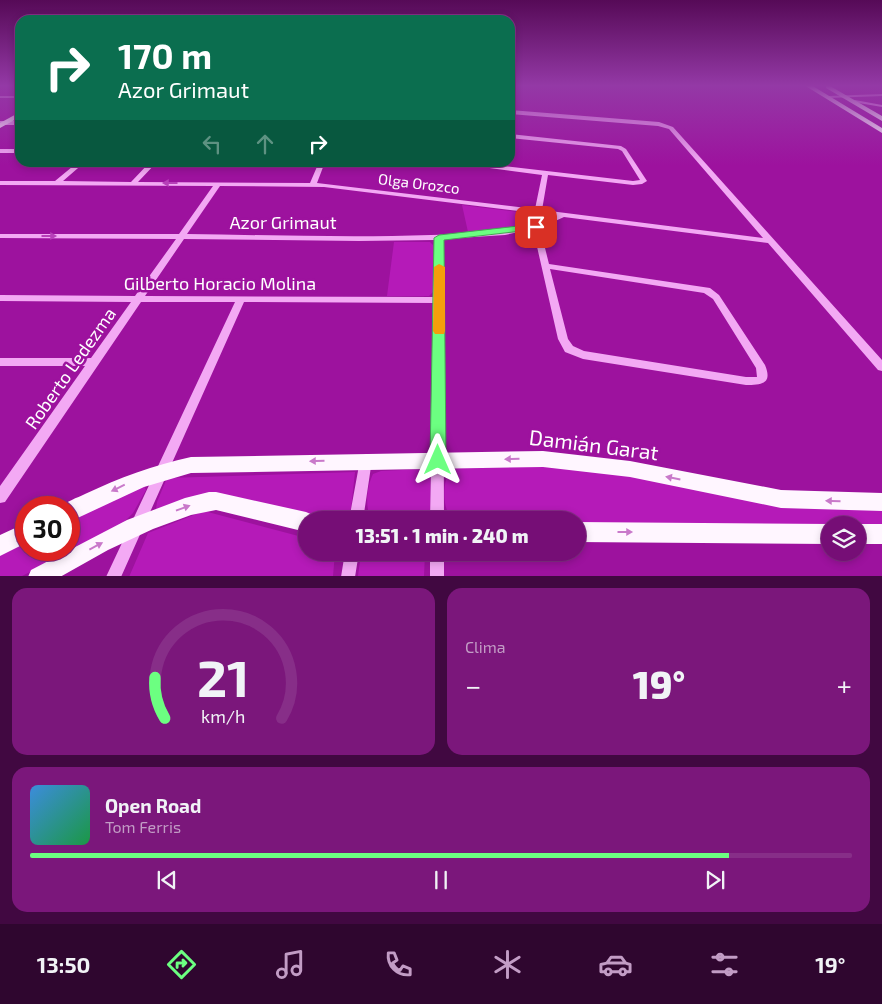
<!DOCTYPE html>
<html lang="es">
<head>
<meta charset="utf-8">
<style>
	body { margin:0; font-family:"Exo 2",sans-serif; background:#7b177b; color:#f1f3f6; height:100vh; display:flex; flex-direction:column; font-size:19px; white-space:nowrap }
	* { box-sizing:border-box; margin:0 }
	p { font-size:16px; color:#c29cc5 }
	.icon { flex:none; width:28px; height:28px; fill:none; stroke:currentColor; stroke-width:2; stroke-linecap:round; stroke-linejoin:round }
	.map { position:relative; height:576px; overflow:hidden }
	.drawer { display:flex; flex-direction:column; gap:12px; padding:12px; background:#410841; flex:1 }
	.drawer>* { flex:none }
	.hud { position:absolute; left:15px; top:15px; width:500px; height:152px; border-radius:15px; box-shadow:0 2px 8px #0003,0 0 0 1px #872e88; background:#0b6e4f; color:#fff; overflow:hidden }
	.fabs { position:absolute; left:821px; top:516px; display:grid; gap:10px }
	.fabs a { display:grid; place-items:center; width:45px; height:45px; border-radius:50%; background:#760e76; box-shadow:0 2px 8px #0003,0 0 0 1px #872e88; font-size:25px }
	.speed { position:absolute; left:15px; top:496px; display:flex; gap:10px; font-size:25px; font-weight:700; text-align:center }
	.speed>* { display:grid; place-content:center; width:65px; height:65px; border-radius:50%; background:#760e76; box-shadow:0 2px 8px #0003,0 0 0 1px #872e88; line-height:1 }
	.speed .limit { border:8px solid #d22; background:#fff; color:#111 }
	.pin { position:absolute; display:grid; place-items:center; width:42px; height:42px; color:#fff; margin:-21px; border-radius:10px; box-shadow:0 2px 8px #0006 }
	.me { position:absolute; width:55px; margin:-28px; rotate:0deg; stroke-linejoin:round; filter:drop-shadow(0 0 4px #0008) }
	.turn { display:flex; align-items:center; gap:18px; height:105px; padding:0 20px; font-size:22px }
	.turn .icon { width:65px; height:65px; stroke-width:2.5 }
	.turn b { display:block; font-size:35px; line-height:42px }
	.lanes { display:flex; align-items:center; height:48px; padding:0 20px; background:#0003; justify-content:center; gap:25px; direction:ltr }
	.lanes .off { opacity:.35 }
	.big { font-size:38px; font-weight:800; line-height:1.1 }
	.drawer .tile { flex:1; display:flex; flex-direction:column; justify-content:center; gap:8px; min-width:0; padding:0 18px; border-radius:15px; background:#7b177b }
	.drawer .dial { align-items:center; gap:0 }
	.dial svg { height:130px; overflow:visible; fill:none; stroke:#872e88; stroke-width:7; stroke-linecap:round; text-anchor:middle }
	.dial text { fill:#f1f3f6; stroke:none }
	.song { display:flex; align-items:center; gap:15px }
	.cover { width:60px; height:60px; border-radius:8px; background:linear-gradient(135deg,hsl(210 70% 55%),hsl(140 70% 35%)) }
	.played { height:5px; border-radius:2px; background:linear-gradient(90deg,#6cff81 85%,#872e88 85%) }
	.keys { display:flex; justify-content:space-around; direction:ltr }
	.heat { display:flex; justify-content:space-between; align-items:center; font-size:28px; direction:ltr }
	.drawer .tiles { flex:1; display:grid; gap:12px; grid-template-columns:1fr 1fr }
	.tile:last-child { grid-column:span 2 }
	.trip { position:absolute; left:298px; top:511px; width:288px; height:50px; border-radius:25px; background:#760e76; box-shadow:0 2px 8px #0003,0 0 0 1px #872e88; font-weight:800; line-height:50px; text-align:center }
	.dock { display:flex; height:80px; justify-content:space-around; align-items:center; background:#2f062f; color:#c29cc5 }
	.dock .icon { width:35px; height:35px }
	.dock .on { color:#6cff81 }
	.dock b { font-size:22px; color:#f1f3f6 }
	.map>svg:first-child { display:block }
</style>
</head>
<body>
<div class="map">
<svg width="882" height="577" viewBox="0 0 882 577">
	<rect width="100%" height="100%" fill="#9d129e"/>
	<path fill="#b51ab8" d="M 462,205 L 527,213 L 533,217 L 534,222 L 526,225 L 468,232 Z
		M 394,242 L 430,242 L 433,245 L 433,292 L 429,296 L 387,296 Z
		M 539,464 L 882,507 L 882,529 L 858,529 L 858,525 L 576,526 L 576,520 L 452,520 C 441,505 443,482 451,466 Z
		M 424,469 L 430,473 L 430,511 L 425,520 L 372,520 C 364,508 367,486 373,474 L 381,471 Z
		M 355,472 L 351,509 L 345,520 L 310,516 L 274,509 L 156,509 L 157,502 L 167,478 Z
		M 143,483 L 146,490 L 133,513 L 119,527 L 22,576 L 0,577 L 0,553 L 26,540 L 26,550 L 69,550 L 69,519 Z
		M 204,511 L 306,538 L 306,552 L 335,553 L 333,576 L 129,577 L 148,533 Z
		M 361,553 L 425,553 L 424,576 L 358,576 Z"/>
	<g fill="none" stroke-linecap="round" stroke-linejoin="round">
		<path fill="#f3a9f4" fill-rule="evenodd" d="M 882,94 L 882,96 L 828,98 L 826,97 L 828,96 Z
			M 0,96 L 20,96 L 20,98 L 0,98 Z
			M 855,100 L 882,105 L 882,107 L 853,102 L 853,101 Z
			M 510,110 L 659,122 L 673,127 L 882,360 L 882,371 L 878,370 L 768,243 L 564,217 L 540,228 L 549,264 L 710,288 L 719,295 L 765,365 C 773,384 761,385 746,385 L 583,359 L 565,352 L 558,339 L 533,229 L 505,235 L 443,239 L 444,520 L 430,520 L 434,303 L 244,302 L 121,577 L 106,577 L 235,302 L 141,302 L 5,502 L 0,503 L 0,486 L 85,366 L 0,366 L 0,358 L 91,358 L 131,302 L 0,301 L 0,295 L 135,296 L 176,239 L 0,238 L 0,234 L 179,234 L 213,186 L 0,185 L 0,181 L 55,181 L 78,162 L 85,162 L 63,181 L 131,182 L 150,162 L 157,162 L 138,182 L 310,183 L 319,162 L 325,162 L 317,183 L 535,209 L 542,175 L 445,162 L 469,162 L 633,181 L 640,180 L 622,151 L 618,149 L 510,138 L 510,134 L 621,146 L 626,149 L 647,181 L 642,184 L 633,185 L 548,175 L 542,210 L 763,238 L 669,129 L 658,126 L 510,114 ZM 220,186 L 324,187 L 535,213 L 536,219 L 539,219 L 543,217 L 542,214 L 555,216 C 517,234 473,234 431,235 C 350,238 268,235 187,234 ZM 184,239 L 359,241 L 435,240 L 434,297 L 145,296 ZM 550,269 L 704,293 L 713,299 L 756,368 L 757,377 L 746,377 L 584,351 L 573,346 L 568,339 Z
			M 0,121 L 20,121 L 20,125 L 0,125 Z
			M 0,149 L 20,149 L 20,153 L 0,153 Z
			M 366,454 L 370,456 L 372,460 L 363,520 L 349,520 L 360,460 L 362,456 Z
			M 345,552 L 359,552 L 355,577 L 341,577 Z
			M 430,552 L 444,552 L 444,577 L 430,577 Z"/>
		<path fill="#fff6ff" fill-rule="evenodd" d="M 804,85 L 811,85 L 882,128 L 882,133 Z
			M 826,86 L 830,86 L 882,116 L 882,121 L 826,88 Z
			M 20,112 L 20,117 L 0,128 L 0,123 Z
			M 543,451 L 630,461 L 781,490 L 882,493 L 882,511 L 781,508 L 630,477 L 543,467 L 191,473 L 144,487 L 69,522 L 69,508 L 61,508 C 66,501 77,498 85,494 C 119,478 154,465 191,457 Z
			M 209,492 L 216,492 L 306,512 L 313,515 L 315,520 L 306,520 L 306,532 L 216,510 L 191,515 L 153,529 L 108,550 L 60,577 L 28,577 L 31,570 L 127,520 L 185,498 Z
			M 576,522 L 830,524 L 832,525 L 830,525 L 830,544 L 576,542 Z
			M 26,523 L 26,543 L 0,556 L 0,535 Z
			M 858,524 L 882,524 L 882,544 L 858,544 L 858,525 L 856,525 Z"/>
	</g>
	<defs><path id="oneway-solid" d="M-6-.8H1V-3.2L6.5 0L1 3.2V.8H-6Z" transform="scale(1.25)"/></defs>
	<g fill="#b73fb8">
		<use href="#oneway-solid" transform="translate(170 183) rotate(-180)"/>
		<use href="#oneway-solid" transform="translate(49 236)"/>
	</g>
	<g fill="#c979ca">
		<use href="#oneway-solid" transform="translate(512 459) rotate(179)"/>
		<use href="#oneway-solid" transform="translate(317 461) rotate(179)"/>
		<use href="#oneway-solid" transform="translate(673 478) rotate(-169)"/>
		<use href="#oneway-solid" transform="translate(118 488) rotate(154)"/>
		<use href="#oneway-solid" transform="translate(833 501) rotate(-179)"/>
		<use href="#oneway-solid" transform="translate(183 508) rotate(-20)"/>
		<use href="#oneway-solid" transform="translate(625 532)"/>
		<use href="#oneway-solid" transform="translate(96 546) rotate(-28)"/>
	</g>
	<linearGradient id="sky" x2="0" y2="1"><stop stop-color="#560a57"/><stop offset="0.52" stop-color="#9439a6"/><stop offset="1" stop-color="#9439a6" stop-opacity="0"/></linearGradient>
	<rect width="882" height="165" fill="url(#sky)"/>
	<path fill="#6cff81" stroke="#46a654" d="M 536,224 L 541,227 L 539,229 L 444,240 L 446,460 L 444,465 L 438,467 L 433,465 L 430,460 L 434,238 L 439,235 Z"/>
	<path fill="#f59e0b" d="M 439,264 L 445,267 L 445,331 L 444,334 L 435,334 L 433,331 L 434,267 Z"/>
	<g text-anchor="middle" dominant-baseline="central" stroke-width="5" stroke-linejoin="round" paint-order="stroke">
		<g font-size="15" fill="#fff" stroke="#9d129e">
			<text transform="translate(419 183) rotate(7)">Olga Orozco</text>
		</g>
		<g font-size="18" fill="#fff" stroke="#9d129e">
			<text x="283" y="222">Azor Grimaut</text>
			<text x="220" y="283">Gilberto Horacio Molina</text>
			<text transform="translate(70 368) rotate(-55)">Roberto Ledezma</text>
		</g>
		<g font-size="21" fill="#fff" stroke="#9d129e">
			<text transform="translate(594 444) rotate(7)">Damián Garat</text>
		</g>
	</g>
</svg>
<div class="fabs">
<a><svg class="icon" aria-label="layers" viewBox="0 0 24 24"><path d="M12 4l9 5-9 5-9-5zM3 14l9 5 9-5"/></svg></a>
</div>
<div class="speed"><div class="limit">30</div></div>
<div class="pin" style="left:536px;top:227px;background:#d93025"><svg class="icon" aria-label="arrive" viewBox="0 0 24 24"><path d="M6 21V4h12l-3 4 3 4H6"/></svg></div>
<svg class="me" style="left:438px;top:460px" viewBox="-20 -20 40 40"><path d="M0-17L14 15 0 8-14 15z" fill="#6cff81" stroke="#fff" stroke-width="4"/></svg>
<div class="trip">13:51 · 1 min · 240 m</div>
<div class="hud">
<div class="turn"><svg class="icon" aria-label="right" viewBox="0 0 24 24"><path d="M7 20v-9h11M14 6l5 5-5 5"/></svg><div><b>170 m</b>Azor Grimaut</div></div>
<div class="lanes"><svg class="icon off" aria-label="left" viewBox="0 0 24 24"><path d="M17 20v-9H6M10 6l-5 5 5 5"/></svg><svg class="icon off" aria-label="ahead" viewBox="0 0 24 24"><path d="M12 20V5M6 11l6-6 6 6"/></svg><svg class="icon" aria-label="right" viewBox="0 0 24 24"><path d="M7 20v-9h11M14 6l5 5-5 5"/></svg></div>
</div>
</div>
<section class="drawer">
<div class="tiles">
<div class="tile dial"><svg viewBox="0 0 100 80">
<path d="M14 69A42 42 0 1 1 86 69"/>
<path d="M14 69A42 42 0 0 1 8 44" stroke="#6cff81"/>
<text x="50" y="56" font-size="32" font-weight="700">21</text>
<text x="50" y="72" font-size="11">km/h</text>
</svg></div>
<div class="tile"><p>Clima</p>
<div class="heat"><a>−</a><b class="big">19°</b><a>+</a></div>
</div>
<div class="tile">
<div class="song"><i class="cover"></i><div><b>Open Road</b><p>Tom Ferris</p></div></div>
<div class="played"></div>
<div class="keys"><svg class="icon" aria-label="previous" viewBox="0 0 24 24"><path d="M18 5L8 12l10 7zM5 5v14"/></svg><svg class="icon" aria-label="pause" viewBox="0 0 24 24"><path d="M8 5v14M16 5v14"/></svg><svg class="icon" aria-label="next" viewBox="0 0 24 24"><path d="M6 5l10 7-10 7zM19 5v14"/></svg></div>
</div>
</div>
</section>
<nav class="dock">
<b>13:50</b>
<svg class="icon on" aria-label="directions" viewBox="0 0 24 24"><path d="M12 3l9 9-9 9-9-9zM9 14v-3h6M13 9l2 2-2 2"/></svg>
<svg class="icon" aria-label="music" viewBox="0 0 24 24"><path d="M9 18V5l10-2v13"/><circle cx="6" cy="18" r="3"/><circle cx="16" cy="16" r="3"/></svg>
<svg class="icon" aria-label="phone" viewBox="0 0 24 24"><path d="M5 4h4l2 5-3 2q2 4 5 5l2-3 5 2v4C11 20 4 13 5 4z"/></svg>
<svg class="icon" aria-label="climate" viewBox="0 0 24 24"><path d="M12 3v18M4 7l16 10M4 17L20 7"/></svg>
<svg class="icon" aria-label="car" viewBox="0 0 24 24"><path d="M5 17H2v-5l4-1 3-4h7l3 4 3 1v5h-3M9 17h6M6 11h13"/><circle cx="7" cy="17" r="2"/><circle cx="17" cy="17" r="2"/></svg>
<svg class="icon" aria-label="filters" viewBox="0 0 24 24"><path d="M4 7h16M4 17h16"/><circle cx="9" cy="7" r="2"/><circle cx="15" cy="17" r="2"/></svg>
<b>19°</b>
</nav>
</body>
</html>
